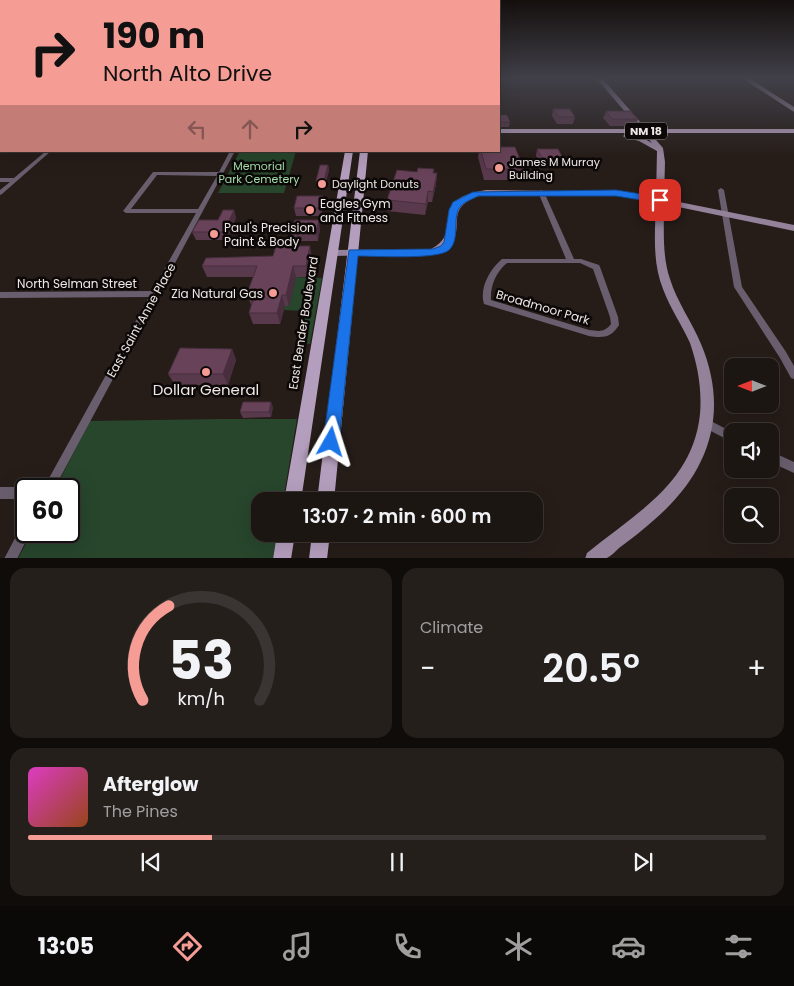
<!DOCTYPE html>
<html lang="en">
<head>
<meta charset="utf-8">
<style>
	body { margin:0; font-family:Poppins,sans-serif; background:#251f1c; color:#f1f3f6; height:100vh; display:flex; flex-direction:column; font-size:19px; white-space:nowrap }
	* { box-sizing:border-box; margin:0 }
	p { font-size:16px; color:#a09fa0 }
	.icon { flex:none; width:28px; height:28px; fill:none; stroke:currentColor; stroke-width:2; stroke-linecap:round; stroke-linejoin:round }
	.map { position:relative; height:558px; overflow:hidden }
	.drawer { display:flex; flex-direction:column; gap:10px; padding:10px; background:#0f0c0a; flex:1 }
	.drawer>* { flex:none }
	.top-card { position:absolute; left:0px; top:0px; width:500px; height:152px; box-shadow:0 5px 20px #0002,0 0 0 1px #3a3533; background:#f59c95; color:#111; overflow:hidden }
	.needle { width:32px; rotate:270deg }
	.controls { position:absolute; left:724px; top:358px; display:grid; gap:10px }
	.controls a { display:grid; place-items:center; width:55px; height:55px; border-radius:10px; background:#1c1613; box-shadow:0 5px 20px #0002,0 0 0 1px #3a3533; font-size:25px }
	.speed { position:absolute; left:15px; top:478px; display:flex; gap:10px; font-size:25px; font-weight:700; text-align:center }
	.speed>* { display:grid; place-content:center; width:65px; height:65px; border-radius:50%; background:#1c1613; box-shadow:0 5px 20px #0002,0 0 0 1px #3a3533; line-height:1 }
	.speed .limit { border:2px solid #111; border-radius:8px; background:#fff; color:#111 }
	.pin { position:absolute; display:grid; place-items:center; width:42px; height:42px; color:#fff; margin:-21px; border-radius:10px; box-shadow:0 2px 8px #0006 }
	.me { position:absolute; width:55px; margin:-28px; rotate:6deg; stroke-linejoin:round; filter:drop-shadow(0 0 4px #0008) }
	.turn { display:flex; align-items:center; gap:18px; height:105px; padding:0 20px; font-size:22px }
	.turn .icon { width:65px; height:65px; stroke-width:2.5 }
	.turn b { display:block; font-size:35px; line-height:42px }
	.lanes { display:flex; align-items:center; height:48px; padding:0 20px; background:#0003; justify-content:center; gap:25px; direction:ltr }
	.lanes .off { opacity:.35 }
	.big { font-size:38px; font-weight:600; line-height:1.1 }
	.drawer .tile { flex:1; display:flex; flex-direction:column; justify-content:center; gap:8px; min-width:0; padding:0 18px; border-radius:15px; background:#251f1c }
	.drawer .dial { align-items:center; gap:0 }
	.dial svg { height:130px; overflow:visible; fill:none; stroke:#3a3533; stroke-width:7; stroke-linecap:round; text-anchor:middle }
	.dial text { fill:#f1f3f6; stroke:none }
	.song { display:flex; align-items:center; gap:15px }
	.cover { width:60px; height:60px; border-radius:8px; background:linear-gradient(135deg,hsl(310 70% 55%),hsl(20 70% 35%)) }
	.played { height:5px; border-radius:2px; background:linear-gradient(90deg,#f59c95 25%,#3a3533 25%) }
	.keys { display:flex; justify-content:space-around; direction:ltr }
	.heat { display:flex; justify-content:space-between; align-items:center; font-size:28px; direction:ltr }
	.drawer .tiles { flex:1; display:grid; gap:10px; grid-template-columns:1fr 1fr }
	.tile:last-child { grid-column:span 2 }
	.trip { position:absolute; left:251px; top:492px; width:292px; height:50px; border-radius:15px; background:#1c1613; box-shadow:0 5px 20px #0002,0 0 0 1px #3a3533; font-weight:600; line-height:50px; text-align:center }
	.menu { display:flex; height:80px; justify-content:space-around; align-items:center; background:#0b0908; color:#a09fa0 }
	.menu .icon { width:35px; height:35px }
	.menu .selected { color:#f59c95 }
	.menu b { font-size:22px; color:#f1f3f6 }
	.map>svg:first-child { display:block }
</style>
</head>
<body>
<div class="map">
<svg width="794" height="559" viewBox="0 0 794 559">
	<rect width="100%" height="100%" fill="#261d19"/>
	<path fill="#27462c" d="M 240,151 L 296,151 L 284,193 L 218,193 Z
		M 296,277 L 322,278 L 310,344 L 302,343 L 306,322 L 301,320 L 303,311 L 284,310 L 285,306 L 289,306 Z
		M 221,419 L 297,419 L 283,501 L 260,501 L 260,534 L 277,534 L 273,558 L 18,559 L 32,531 L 69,531 L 69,489 L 55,489 L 90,421 Z"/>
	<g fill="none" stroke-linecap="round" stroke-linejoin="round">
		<path fill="#695e6d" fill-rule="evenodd" d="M 0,88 L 1,88 L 1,90 L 0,90 Z
			M 46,151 L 51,151 L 2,194 L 0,195 L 0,190 L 10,182 L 0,182 L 0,178 L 14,178 Z
			M 230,151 L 235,151 L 54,489 L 43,489 L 149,297 L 0,298 L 0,292 L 152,291 L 196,213 L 126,213 L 123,211 L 153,172 L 219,172 ZM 157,175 L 217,176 L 198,209 L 131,209 Z
			M 721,188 L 724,190 L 742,287 L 786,352 L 794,366 L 794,379 L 791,378 L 780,358 L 734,287 L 718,190 Z
			M 541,190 L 544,192 L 574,259 L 581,259 L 599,265 L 600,267 L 618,317 L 619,325 C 611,338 603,338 589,336 L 484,304 C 479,288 490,269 502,259 L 566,259 L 538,192 ZM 507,263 L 580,263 L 593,269 L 610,317 L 611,324 C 604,333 599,331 589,330 L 491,300 C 490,286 496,272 507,263 Z
			M 707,419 L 732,432 L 732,442 L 703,427 L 702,424 L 703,421 Z
			M 770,451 L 794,462 L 794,473 L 770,462 Z
			M 0,487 L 26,487 L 29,489 L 26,489 L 26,499 L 0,499 Z
			M 26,523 L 26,531 L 31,531 L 17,559 L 4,559 L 22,525 Z"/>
		<path fill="#94829a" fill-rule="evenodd" d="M 596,78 L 602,78 L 663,148 L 665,162 L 664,199 L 794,225 L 794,231 L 664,204 C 664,229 662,256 670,279 C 677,302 692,322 701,344 C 730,413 709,473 654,520 C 643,530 631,539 619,548 C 616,551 611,556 607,558 C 602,559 591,559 585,559 L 587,553 C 636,513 693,483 700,414 C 702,390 698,366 690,343 C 682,325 670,308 663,289 C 652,262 655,231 656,203 L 626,196 L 486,194 C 438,207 470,228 447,248 C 445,251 440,252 436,254 L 332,256 L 327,253 L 332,250 L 431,249 C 457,236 440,217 456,201 C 464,194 476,192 486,190 L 626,192 L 656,198 L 657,151 L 639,141 L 624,137 L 623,136 L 626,134 L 643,138 L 652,143 Z
			M 742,78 L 749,78 L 794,107 L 794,112 Z"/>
		<path fill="#b49ebd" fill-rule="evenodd" d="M 0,129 L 1,129 L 1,133 L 0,133 Z
			M 499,129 L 794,129 L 794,133 L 499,133 Z
			M 345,151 L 353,151 L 301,501 L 284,501 Z
			M 360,151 L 368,151 L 334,501 L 317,501 Z
			M 277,534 L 295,534 L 291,559 L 273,559 Z
			M 312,534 L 330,534 L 327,559 L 309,559 Z"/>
	</g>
	<path fill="#59394c" d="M 553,109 L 575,117 L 573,124 L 557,124 L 552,116 Z
		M 606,111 L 638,119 L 635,126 L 610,126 L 603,118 Z
		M 499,115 L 510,122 L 509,127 L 499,127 Z
		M 537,149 L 564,160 L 562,167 L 541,167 L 536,156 Z
		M 479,151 L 499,151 L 524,169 L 521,180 L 484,180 L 478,157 Z
		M 328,165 L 329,170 L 325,186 L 317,186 L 316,181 Z
		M 417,172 L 437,173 L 436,184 L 432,202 L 428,202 L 425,215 L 387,211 L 387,200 Z
		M 323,196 L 324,204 L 321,216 L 296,216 L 294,208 Z
		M 234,210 L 236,218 L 227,240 L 196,240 L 192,232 L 218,220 Z
		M 320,229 L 318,241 L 293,241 L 291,233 Z
		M 312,257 L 308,277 L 296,277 L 289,306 L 285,306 L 280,324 L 253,324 L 249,313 L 251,305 L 247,294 L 253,277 L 207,277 L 202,266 Z
		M 232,349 L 236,360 L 228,385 L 175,385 L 168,374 Z
		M 273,407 L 271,417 L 243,418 L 240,412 Z"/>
	<path fill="#482e3e" d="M 328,165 L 329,170 L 325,186 L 324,181 Z
		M 437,173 L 436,184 L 432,202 L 433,192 Z
		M 428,191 L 428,202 L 425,215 L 426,204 Z
		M 323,196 L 324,204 L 321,216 L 320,208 Z
		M 234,210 L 236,218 L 227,240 L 224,232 Z
		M 319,220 L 320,229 L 318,241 L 316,233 Z
		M 310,246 L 312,257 L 308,277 L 306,266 Z
		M 293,266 L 296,277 L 289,306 L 286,295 Z
		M 282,295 L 285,306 L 280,324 L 277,313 Z
		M 232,349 L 236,360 L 228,385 L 223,374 Z
		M 271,402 L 273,407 L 271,417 L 269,412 Z"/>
	<path fill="#674258" stroke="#482e3e" d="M 553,109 L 570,109 L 575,117 L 559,117 Z
		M 606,111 L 630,111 L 638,119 L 612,119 Z
		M 499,115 L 507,115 L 510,122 L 500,122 L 499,119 Z
		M 499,147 L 515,147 L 524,169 L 486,169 L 481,151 L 499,151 Z
		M 537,149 L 558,149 L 564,160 L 543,160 Z
		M 320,165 L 328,165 L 324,181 L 316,181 Z
		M 418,168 L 434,169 L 433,173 L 437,173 L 433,192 L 428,191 L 426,204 L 387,200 L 397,170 L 417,172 Z
		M 297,196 L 323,196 L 320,208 L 294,208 Z
		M 223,210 L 234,210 L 224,232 L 192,232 L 199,220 L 218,220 Z
		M 295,220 L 319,220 L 316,233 L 291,233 Z
		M 276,246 L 310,246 L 306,266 L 293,266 L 286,295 L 282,295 L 277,313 L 249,313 L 255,294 L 247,294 L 257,266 L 202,266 L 206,258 L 273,256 Z
		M 180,348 L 232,349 L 223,374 L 168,374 Z
		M 243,402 L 271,402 L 269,412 L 240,412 Z"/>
	<linearGradient id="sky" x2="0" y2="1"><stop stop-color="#15100e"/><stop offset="0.5" stop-color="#414049"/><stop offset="1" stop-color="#414049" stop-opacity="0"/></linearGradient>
	<rect width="794" height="156" fill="url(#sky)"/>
	<path fill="#1a73e8" stroke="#114b97" d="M 616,190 L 660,197 L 665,200 L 660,203 L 616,196 L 478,196 C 473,199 465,201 461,206 C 451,217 461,239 449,250 C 438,260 376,256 358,256 L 339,442 L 337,448 L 331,450 L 326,448 L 323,442 L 349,250 L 433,249 L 441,246 L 444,242 L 449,210 L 453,202 L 473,192 Z"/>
	<g fill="#f59c95" stroke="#0c0807" stroke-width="2">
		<circle cx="499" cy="168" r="5"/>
		<circle cx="322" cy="184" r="5"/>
		<circle cx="310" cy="210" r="5"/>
		<circle cx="214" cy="234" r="5"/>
		<circle cx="273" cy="293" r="5"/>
		<circle cx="206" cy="372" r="5"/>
	</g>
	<g text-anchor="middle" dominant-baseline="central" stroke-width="5" stroke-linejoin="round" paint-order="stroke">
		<rect fill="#0c0807" stroke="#aaa4a2" stroke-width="1" x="625" y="122.5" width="42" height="17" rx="4"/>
		<g font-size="11" font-weight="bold" fill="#eee7e5">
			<text x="646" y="131">NM 18</text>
		</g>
		<g font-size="11" fill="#eee7e5" stroke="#0c0807" text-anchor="start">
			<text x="509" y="162">James M Murray<tspan x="509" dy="13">Building</tspan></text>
			<text x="332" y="184">Daylight Donuts</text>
		</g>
		<g font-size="11" fill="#a5deac" stroke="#0c0807">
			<text x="259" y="166">Memorial<tspan x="259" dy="13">Park Cemetery</tspan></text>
		</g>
		<g font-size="12" fill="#eee7e5" stroke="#0c0807" text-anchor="start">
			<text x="320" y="203">Eagles Gym<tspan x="320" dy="14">and Fitness</tspan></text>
			<text x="224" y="227">Paul's Precision<tspan x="224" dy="14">Paint &amp; Body</tspan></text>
			<text x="263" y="293" text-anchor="end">Zia Natural Gas</text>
		</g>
		<g font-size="12" fill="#eee7e5" stroke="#0c0807">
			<text x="77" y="283">North Selman Street</text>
			<text transform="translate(543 307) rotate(16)">Broadmoor Park</text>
			<text transform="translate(141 320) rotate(-61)">East Saint Anne Place</text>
			<text transform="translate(303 323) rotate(-81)">East Bender Boulevard</text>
		</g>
		<g font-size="15" fill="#eee7e5" stroke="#0c0807">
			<text x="206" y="389">Dollar General</text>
		</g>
	</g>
</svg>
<div class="controls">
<a><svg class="needle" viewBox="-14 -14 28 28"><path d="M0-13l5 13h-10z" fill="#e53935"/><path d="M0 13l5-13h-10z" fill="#a09fa0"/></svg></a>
<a><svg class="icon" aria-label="sound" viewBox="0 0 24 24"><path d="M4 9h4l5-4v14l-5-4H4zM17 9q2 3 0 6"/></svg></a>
<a><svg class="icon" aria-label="search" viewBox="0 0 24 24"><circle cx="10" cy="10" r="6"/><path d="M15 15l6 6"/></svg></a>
</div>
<div class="speed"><div class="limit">60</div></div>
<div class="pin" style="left:660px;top:200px;background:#d93025"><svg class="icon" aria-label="arrive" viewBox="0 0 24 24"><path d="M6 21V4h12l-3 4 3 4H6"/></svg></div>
<svg class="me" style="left:331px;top:442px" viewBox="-20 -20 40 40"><path d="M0-17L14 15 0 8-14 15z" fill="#1a73e8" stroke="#fff" stroke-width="4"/></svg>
<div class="trip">13:07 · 2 min · 600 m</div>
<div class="top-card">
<div class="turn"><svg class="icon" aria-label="right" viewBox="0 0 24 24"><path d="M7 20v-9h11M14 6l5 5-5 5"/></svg><div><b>190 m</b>North Alto Drive</div></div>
<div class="lanes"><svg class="icon off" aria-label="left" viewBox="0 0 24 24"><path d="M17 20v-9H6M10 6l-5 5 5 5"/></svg><svg class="icon off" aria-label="ahead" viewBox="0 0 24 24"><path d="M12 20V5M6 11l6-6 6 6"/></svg><svg class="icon" aria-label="right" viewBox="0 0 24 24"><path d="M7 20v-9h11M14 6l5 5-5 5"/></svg></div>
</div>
</div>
<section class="drawer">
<div class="tiles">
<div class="tile dial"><svg viewBox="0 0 100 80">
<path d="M14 69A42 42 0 1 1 86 69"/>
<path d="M14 69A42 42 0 0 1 30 11" stroke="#f59c95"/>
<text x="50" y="56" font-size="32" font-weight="700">53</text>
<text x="50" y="72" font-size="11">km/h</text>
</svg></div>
<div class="tile"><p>Climate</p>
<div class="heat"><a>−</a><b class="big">20.5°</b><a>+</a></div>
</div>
<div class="tile">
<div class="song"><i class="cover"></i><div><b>Afterglow</b><p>The Pines</p></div></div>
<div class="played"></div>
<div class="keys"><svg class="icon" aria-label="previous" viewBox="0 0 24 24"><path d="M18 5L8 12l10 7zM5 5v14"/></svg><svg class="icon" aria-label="pause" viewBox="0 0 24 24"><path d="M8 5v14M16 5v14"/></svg><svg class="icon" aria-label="next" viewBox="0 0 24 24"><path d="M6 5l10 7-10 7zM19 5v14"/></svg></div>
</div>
</div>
</section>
<nav class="menu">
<b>13:05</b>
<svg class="icon selected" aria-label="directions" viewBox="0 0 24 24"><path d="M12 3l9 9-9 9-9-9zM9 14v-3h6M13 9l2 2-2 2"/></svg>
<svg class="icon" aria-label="music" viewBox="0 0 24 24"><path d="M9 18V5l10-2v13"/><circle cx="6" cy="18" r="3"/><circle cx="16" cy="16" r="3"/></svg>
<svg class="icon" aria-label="phone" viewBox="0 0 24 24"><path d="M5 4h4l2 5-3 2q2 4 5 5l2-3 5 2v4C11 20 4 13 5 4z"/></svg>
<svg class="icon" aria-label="climate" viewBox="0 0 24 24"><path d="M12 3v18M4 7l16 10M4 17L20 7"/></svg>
<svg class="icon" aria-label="car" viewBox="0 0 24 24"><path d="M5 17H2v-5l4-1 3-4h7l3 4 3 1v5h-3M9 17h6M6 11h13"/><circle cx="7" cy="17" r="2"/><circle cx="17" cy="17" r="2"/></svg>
<svg class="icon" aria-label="filters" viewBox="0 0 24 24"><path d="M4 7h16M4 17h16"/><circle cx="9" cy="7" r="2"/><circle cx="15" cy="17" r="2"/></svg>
</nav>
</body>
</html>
